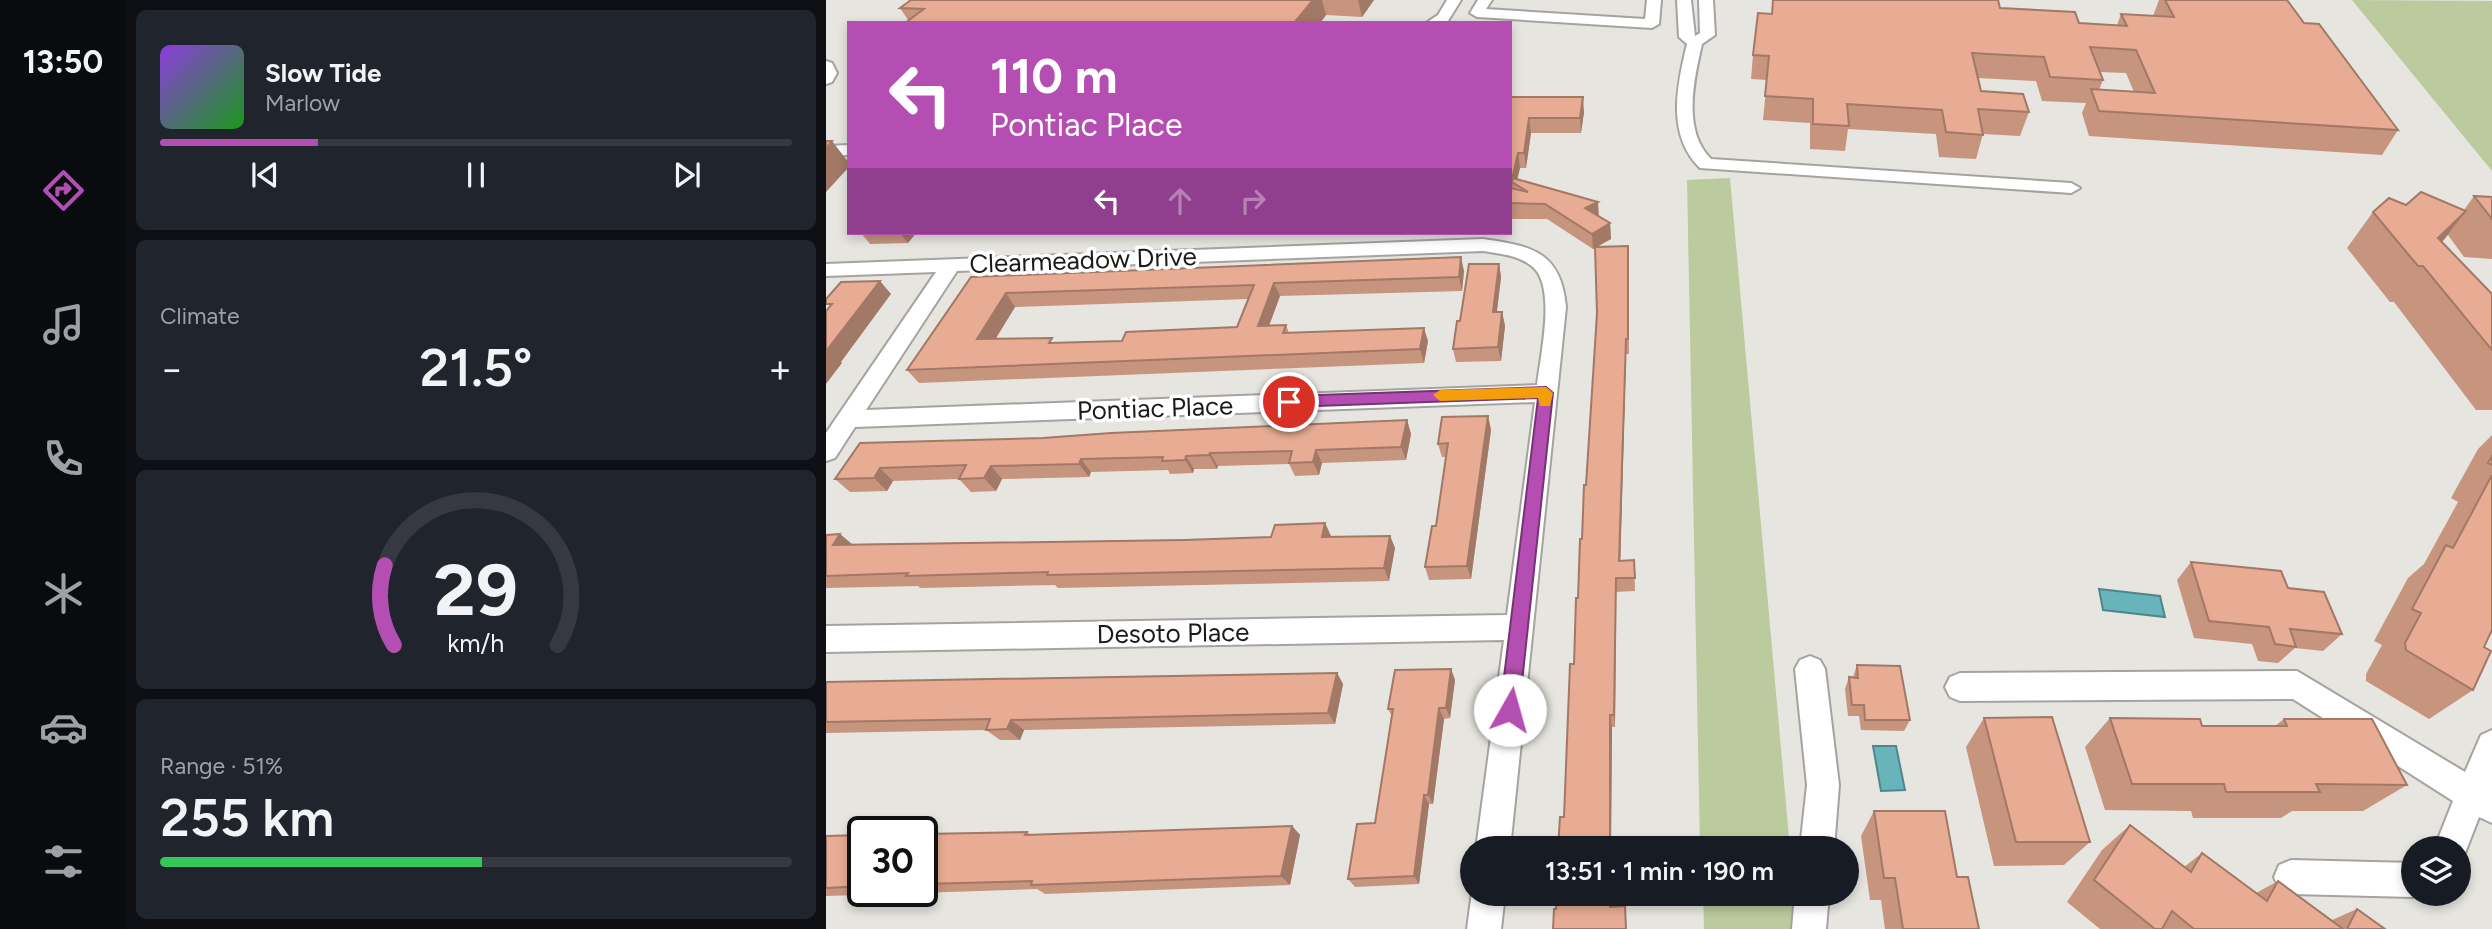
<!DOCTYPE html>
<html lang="en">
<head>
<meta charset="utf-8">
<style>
	body { margin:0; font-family:Figtree,sans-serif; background:#20242c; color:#f1f3f6; height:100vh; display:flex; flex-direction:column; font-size:26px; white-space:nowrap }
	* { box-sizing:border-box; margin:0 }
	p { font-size:23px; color:#9ea1a6 }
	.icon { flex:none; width:38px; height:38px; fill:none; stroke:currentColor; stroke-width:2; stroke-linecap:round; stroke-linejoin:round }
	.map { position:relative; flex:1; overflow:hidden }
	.details { display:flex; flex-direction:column; gap:10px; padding:10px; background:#0d0f14; width:700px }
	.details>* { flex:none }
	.top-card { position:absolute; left:21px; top:21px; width:665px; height:214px; border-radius:0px; box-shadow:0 4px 10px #0003; background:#b44eb2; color:#fff; overflow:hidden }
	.controls { position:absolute; left:1575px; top:836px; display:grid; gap:14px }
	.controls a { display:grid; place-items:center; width:70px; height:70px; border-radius:50%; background:#171b24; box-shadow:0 4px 10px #0003; font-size:35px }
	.speed { position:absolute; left:21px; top:816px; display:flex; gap:14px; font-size:35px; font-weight:700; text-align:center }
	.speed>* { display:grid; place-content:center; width:91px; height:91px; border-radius:50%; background:#171b24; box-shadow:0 4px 10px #0003; line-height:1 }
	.speed .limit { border:4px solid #111; border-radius:10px; background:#fff; color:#111 }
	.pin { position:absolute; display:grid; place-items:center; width:60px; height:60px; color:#fff; margin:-30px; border:4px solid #fff; border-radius:50%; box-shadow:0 2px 7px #0007 }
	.me { position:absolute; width:77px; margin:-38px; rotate:7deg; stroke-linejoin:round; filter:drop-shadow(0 0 5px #0008) }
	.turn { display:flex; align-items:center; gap:24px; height:147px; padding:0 28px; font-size:32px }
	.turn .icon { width:91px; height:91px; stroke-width:2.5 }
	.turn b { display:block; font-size:49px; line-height:60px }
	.lanes { display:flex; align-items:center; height:66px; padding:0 28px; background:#0003; justify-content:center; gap:35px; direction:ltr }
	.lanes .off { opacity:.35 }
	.big { font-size:52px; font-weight:600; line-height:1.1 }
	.details .widget { flex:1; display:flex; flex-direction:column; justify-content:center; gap:10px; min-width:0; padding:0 24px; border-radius:10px; background:#20242c }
	.details .dial { align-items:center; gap:0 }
	.dial svg { height:182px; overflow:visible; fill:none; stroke:#363941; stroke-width:7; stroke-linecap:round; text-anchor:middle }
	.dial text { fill:#f1f3f6; stroke:none }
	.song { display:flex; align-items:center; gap:21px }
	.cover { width:84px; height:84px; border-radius:10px; background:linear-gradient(135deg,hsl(270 70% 55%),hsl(120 70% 35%)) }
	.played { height:7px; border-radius:4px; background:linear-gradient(90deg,#b44eb2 25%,#363941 25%) }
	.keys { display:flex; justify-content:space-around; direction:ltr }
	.heat { display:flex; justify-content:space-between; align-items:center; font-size:38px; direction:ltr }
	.charge { height:10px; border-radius:5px; background:linear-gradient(90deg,#34c759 51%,#363941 0) }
	.trip { position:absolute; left:634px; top:836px; width:399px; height:70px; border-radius:35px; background:#171b24; box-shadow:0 4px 10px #0003; font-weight:600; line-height:70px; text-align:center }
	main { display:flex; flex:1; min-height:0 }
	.menu { display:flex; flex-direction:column; width:126px; justify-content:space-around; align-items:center; background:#090b0e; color:#9ea1a6 }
	.menu .icon { width:49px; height:49px }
	.menu .selected { color:#b44eb2 }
	.menu b { font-size:32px; color:#f1f3f6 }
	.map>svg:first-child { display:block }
</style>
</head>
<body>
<main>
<nav class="menu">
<b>13:50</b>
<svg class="icon selected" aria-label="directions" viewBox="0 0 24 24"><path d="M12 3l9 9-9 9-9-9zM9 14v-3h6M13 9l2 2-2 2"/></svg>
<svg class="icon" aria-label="music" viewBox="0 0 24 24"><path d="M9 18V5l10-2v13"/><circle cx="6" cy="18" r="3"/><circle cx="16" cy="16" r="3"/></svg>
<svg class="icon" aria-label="phone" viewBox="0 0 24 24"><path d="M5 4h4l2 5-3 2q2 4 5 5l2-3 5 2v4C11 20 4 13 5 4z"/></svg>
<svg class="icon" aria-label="climate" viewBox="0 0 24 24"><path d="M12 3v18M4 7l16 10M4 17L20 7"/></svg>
<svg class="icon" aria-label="car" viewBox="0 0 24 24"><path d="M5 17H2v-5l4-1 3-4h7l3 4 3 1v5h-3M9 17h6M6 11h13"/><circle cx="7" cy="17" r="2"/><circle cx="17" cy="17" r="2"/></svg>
<svg class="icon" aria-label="filters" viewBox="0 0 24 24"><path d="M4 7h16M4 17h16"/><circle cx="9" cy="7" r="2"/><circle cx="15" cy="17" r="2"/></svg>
</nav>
<section class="details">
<div class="widget">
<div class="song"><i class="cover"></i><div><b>Slow Tide</b><p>Marlow</p></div></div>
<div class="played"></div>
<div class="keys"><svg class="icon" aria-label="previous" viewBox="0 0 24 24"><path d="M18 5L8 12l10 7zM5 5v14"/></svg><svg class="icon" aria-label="pause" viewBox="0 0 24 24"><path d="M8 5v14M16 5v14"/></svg><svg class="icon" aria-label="next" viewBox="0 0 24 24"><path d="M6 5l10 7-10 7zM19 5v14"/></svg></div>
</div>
<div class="widget"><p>Climate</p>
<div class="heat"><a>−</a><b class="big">21.5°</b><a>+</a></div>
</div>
<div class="widget dial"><svg viewBox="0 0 100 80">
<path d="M14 69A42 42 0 1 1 86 69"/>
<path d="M14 69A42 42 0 0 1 10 34" stroke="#b44eb2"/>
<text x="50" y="56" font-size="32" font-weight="700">29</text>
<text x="50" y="72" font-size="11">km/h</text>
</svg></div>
<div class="widget"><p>Range · 51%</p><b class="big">255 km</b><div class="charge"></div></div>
</section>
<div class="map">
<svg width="1666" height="929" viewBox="0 0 1666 929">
	<rect width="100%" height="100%" fill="#e7e5e0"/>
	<path fill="#bbcb9e" d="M 1526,0 L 1666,1 L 1666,171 Z
		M 904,178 L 964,849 L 874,849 L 861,180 Z
		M 877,894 L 968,894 L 970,929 L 878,929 Z"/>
	<path fill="#67b5bb" stroke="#50868a" stroke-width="2" d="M 1273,589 L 1334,596 L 1339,617 L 1277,610 Z
		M 1047,746 L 1070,746 L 1079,790 L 1055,791 Z"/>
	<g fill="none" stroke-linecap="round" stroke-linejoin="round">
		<g stroke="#a5a39f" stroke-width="4">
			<path id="minor" d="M 621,0 L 635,0 L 622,21 L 600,23 L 612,15 Z
				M 652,0 L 666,0 L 660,9 L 819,19 L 821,0 L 835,0 L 833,24 L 826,28 L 651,17 L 644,13 Z
				M 851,0 L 865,0 L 869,36 L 874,33 L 873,0 L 887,0 L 889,35 L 876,44 C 868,79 856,131 885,159 L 1245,183 L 1254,188 L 1245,193 L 874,168 C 840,135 851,85 861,44 L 853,37 Z
				M 0,61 L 6,63 L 11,73 L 6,82 L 0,84 Z
				M 23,145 L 23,155 L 0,156 L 0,146 Z
				M 657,239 C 705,246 735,251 740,307 L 684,849 L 650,849 L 678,640 L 0,652 L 0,626 L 681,615 L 709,402 L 29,427 L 9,458 L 0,461 L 0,433 L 110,272 L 0,276 L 0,264 ZM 657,251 C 675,254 694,255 708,268 C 730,289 714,358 711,385 L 40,410 L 131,271 Z
				M 984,656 L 994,660 L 999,669 L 1013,785 L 1008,849 L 974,849 L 981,785 L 969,669 L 974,660 Z
				M 1471,671 L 1639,772 L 1655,735 L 1666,730 L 1666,823 L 1653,817 L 1636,861 L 1633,862 L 1633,849 L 1608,849 L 1627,801 L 1467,699 L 1134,701 L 1124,697 L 1119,687 L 1124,677 L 1134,673 Z
				M 1465,860 L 1587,863 L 1587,894 L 1593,894 L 1587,897 L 1465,894 L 1453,889 L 1448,877 L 1453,865 Z
				M 646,892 L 646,894 L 679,894 L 675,929 L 641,929 Z
				M 969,894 L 1003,894 L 1000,929 L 966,929 Z"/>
		</g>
		<use href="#minor" fill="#fff" fill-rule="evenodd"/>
	</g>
	<path fill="#c7947e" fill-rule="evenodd" d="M 85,0 L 548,0 L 536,17 L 500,15 L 494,23 L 79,23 L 82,20 L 74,8 Z
		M 1333,0 L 1461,0 L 1478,23 L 1572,130 L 1556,155 L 1263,136 L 1256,113 L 1260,103 L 1216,101 L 1210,81 L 1152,78 L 1155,91 L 1203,112 L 1194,136 L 1157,134 L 1150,159 L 1113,157 L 1110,134 L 1022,129 L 1019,151 L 984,149 L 984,123 L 937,120 L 941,80 L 925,79 L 927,55 L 946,14 L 1174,8 L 1253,23 L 1291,25 L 1295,14 L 1327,16 ZM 1274,72 L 1300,73 L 1308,92 L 1273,90 L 1277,80 Z
		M 684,97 L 758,112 L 755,133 L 705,133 L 700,168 L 694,168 L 691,179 L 773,216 L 784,223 L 785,239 L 770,247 L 802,246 L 803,354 L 800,354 L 794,561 L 808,560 L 809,591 L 790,592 L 789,727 L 786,727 L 785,849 L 738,817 L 771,313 L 769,248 L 767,249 L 721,219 L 684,219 Z
		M 1648,196 L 1666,197 L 1666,259 L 1638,257 L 1622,235 L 1616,242 L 1666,294 L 1666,410 L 1650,410 L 1568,302 L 1564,302 L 1521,248 L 1547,212 L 1580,205 L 1638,210 Z
		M 35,233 L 90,233 L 82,243 L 44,244 Z
		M 673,264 L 675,277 L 671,312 L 676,312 L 679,326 L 675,361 L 630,362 L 627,349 L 634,321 Z
		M 638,271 L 636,291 L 454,296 L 443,326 L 460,325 L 463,333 L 602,341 L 598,363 L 93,383 L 81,370 L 145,277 ZM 422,299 L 411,327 L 296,341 L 230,343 L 169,339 L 189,307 Z
		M 662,416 L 665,430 L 645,579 L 603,580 L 599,567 L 610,526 L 620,457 L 616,457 L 612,444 Z
		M 581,420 L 585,434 L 580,460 L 496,463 L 493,475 L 469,476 L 463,464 L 392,466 L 391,469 L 368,469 L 367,473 L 344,474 L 342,470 L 265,472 L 263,477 L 176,479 L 170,491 L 145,492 L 133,479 L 67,481 L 61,491 L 24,492 L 9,479 L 34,443 L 217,438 Z
		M 1666,435 L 1666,630 L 1658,647 L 1647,690 L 1603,719 L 1540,681 L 1540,674 L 1556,645 L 1548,641 L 1582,578 L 1598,564 L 1632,502 L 1625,498 L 1652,449 Z
		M 499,523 L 505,537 L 564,536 L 569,548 L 563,581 L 232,588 L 229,585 L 94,588 L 92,586 L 0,588 L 0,535 L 14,534 L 26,544 L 358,540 L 445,537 Z
		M 1365,562 L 1462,588 L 1516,634 L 1497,651 L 1469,648 L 1452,663 L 1432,661 L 1426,644 L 1368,638 L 1351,580 Z
		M 1031,665 L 1084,720 L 1078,731 L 1035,730 L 1033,716 L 1022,716 L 1019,689 L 1023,677 L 1027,677 Z
		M 625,669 L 629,680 L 624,718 L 618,719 L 607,804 L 603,804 L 593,884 L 529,887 L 522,879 L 549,823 L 566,716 L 562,709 Z
		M 511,673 L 517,684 L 509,724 L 198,730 L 194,740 L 174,740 L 160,730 L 0,733 L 0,682 Z
		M 1158,718 L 1264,842 L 1238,865 L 1168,866 L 1140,747 Z
		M 1284,718 L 1376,726 L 1449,726 L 1458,719 L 1581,785 L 1537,811 L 1466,811 L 1455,818 L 1367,818 L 1365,811 L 1279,810 L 1259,747 Z
		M 1048,811 L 1131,877 L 1153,929 L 1059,929 L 1055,900 L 1044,900 L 1035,836 Z
		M 1304,825 L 1358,867 L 1376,853 L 1430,893 L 1452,881 L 1506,920 L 1531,909 L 1559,929 L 1274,929 L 1241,902 L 1276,850 Z
		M 466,826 L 474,835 L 464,885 L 219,894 L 211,889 L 0,896 L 0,836 L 37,835 L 37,891 L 96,891 L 96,834 L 201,832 L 205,835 Z"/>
	<path fill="#a27867" d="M 487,0 L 496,0 L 500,15 L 494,23 L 468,23 Z
		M 532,0 L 548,0 L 536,17 Z
		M 757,97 L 758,112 L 755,133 L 754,118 Z
		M 703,118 L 705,133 L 700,168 L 698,153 Z
		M 6,141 L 23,163 L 23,167 L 0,192 L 0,148 Z
		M 692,153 L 694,168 L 690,185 L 686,182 L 688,197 L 684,188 Z
		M 772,202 L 773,217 L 759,208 Z
		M 1640,211 L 1612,247 L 1612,238 Z
		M 784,223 L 785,239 L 767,249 L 766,234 Z
		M 74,233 L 90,233 L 82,243 Z
		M 635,257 L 638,271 L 636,291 L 633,277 Z
		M 673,264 L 675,277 L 669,326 L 667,312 Z
		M 54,281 L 65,294 L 15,362 L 16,363 L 0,384 L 0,354 L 1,350 Z
		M 448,283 L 454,296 L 438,339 L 432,326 Z
		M 180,293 L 189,307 L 161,353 L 151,339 Z
		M 676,312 L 679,326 L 675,361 L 672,347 Z
		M 598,328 L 602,341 L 598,363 L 594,349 Z
		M 800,339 L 800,354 L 794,574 L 793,561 Z
		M 662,416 L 665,430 L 645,579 L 641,566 Z
		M 581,420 L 585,434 L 580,460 L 575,447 Z
		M 490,450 L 496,463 L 493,475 L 487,462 Z
		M 384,453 L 392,466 L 391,469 L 383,455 Z
		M 360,456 L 368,469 L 367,473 L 359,460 Z
		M 255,459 L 265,472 L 263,477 L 253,464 Z
		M 165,466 L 176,479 L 170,491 L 158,478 Z
		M 54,468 L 67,481 L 61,491 L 48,478 Z
		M 499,523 L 505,536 L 502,550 L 496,537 Z
		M 14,534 L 29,547 L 7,545 Z
		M 564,536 L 569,548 L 563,581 L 558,568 Z
		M 790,578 L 790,592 L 789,727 L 788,715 Z
		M 625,669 L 629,680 L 624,718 L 620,708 Z
		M 511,673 L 517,684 L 509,724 L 502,713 Z
		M 613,708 L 618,719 L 607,804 L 602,795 Z
		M 784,715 L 786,727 L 785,849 L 784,849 Z
		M 185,720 L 198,730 L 194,740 L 181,729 Z
		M 598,795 L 603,804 L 593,884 L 588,876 Z
		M 466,826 L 474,835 L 464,885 L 455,876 Z"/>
	<path fill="#e7ac93" stroke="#a27867" stroke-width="2" fill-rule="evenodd" d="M 85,0 L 487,0 L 468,23 L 79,23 L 98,9 L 74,8 Z
		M 947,0 L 1172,0 L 1174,8 L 1249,12 L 1253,23 L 1301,26 L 1295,14 L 1348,17 L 1339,0 L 1461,0 L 1478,23 L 1493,24 L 1572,130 L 1273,111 L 1265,89 L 1329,93 L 1310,50 L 1264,47 L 1277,80 L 1224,77 L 1218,57 L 1146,53 L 1155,91 L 1197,94 L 1203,112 L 1152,109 L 1157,135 L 1120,132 L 1116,110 L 1021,104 L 1023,126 L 987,124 L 987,99 L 939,96 L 943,56 L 927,55 L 932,13 L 946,14 Z
		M 684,97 L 757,97 L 754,118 L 703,118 L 698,153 L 692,153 L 684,188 L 702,192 L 686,182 L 687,178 L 772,202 L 759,208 L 784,223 L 766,234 L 719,204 L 684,203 Z
		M 0,141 L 6,141 L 0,148 Z
		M 1595,192 L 1640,211 L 1612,238 L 1666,294 L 1666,350 L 1597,266 L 1592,266 L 1547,212 L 1563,198 L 1580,205 Z
		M 1648,196 L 1666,197 L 1666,219 Z
		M 802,246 L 802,339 L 800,339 L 793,561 L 808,560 L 809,578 L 790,578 L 788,715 L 784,715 L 784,849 L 732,849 L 734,817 L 738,817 L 744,664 L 748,664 L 750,598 L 752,598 L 754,539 L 756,539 L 758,485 L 760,485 L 771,313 L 769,247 Z
		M 635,257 L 633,277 L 448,283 L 432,326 L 460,325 L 457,333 L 598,328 L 594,349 L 81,370 L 145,277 ZM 428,285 L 411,327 L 300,332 L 296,341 L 223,343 L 226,338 L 151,339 L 180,293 Z
		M 643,264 L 673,264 L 667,312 L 676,312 L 672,347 L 627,349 L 631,321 L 634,321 Z
		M 54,281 L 1,350 L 3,350 L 0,354 L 0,311 L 6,304 L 0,304 L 0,299 L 15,282 Z
		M 662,416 L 641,566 L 599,567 L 606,526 L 610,526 L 622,443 L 612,444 L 616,417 Z
		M 581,420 L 575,447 L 490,450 L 487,462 L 463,463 L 466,451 L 384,453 L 383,455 L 360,456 L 359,460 L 336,461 L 337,457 L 255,459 L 253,464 L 165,466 L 158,478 L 133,479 L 140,465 L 54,468 L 48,478 L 9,479 L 34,443 L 217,438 L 285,433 Z
		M 1666,456 L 1666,465 L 1662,463 Z
		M 1666,475 L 1666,630 L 1658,647 L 1665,651 L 1647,690 L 1580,650 L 1579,643 L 1595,613 L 1586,609 L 1620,545 L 1627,548 Z
		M 499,523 L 496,537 L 564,536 L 558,568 L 221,575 L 222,572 L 80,576 L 82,573 L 0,576 L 0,535 L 14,534 L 7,545 L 358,540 L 445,537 L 449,525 Z
		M 1365,562 L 1455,571 L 1462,588 L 1498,592 L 1516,634 L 1464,629 L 1470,647 L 1449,644 L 1443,627 L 1383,621 Z
		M 1031,665 L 1074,666 L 1084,720 L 1039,720 L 1038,705 L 1026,705 L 1023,677 L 1032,678 Z
		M 625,669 L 620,708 L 613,708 L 602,795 L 598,795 L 588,876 L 522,879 L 531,824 L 549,823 L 567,709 L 562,709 L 569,670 Z
		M 511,673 L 502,713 L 185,720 L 181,729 L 160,730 L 164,719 L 0,722 L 0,682 Z
		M 1226,717 L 1264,842 L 1190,842 L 1158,718 Z
		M 1284,718 L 1374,719 L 1376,726 L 1461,726 L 1458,719 L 1546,719 L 1581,785 L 1490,784 L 1494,792 L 1400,792 L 1398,784 L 1306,784 Z
		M 1048,811 L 1119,811 L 1131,877 L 1142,877 L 1153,929 L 1077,929 L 1069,878 L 1058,878 Z
		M 1304,825 L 1365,872 L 1376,853 L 1441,901 L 1452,881 L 1517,929 L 1368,929 L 1346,911 L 1336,929 L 1329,929 L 1268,880 Z
		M 466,826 L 455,876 L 205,885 L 206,881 L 96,884 L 96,834 L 201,832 L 199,835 Z
		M 37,835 L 37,886 L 0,888 L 0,836 Z
		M 731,894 L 784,894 L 784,907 L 799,906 L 800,929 L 727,929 L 728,909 L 730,909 Z
		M 1531,909 L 1559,929 L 1521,929 Z"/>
	<path fill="#b44eb2" stroke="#753374" stroke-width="2" d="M 720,387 L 727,393 L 693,710 L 690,717 L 684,719 L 677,717 L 674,710 L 712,398 L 463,407 L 455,402 L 463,396 Z"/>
	<path fill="#f59e0b" d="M 720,387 L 727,393 L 724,406 L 714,406 L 712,398 L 614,401 L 607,395 L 614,390 Z"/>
	<g text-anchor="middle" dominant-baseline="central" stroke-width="7" stroke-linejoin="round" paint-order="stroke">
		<g font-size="26" fill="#1a1a18" stroke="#fff">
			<text transform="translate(257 260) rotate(-2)">Clearmeadow Drive</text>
			<text transform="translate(329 408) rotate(-2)">Pontiac Place</text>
			<text transform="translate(347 633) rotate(-1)">Desoto Place</text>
		</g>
	</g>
</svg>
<div class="controls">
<a><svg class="icon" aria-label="layers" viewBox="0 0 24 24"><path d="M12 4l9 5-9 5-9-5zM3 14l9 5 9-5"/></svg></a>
</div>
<div class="speed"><div class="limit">30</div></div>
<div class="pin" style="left:463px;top:402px;background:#d93025"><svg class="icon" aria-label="arrive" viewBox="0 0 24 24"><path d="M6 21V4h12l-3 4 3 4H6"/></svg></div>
<svg class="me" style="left:684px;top:710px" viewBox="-20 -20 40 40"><circle r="19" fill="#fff"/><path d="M0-13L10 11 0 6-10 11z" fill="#b44eb2"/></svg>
<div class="trip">13:51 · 1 min · 190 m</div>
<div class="top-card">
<div class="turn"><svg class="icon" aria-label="left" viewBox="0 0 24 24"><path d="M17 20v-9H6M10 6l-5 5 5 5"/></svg><div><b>110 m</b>Pontiac Place</div></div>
<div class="lanes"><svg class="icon" aria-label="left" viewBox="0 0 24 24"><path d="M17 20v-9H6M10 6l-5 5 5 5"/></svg><svg class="icon off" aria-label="ahead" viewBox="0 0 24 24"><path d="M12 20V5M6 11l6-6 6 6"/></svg><svg class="icon off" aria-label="right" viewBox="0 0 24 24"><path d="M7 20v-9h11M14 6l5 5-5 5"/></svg></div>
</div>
</div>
</main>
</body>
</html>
